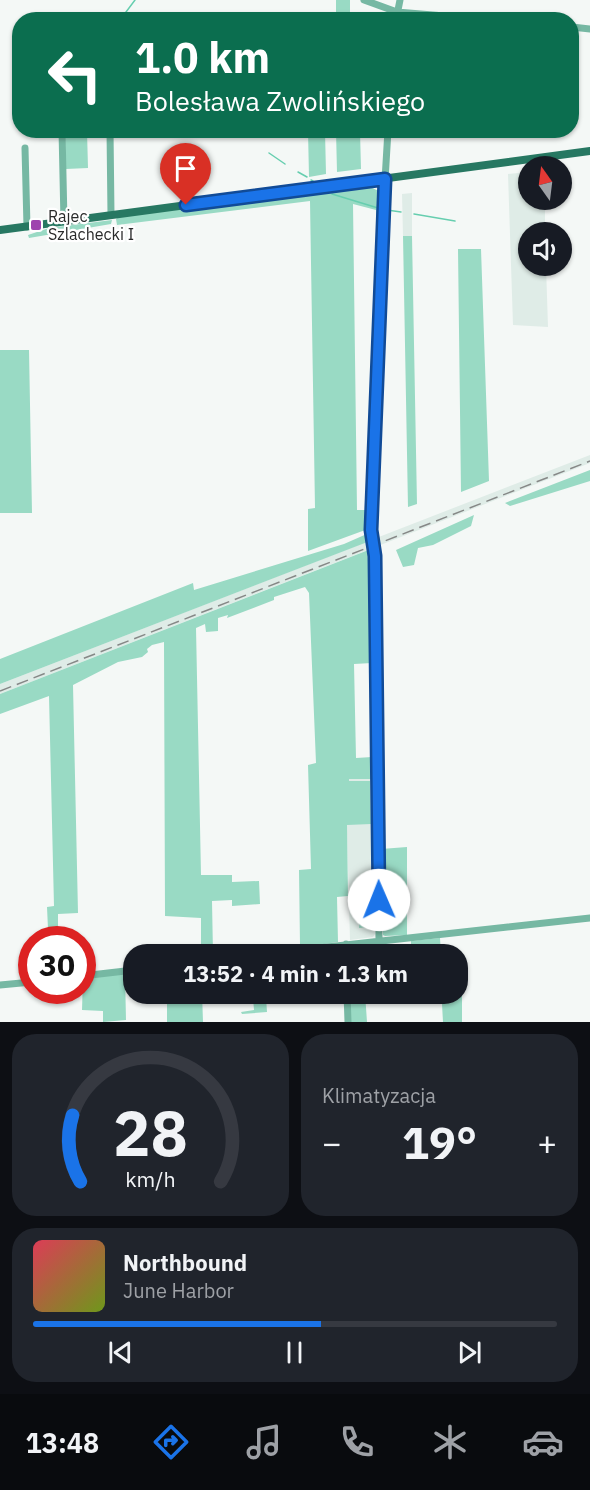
<!DOCTYPE html>
<html lang="pl">
<head>
<meta charset="utf-8">
<style>
	body { margin:0; font-family:"IBM Plex Sans",sans-serif; background:#20242c; color:#f1f3f6; height:100vh; display:flex; flex-direction:column; font-size:22px; white-space:nowrap }
	* { box-sizing:border-box; margin:0 }
	p { font-size:20px; color:#9ea1a6 }
	.icon { flex:none; width:33px; height:33px; fill:none; stroke:currentColor; stroke-width:2; stroke-linecap:round; stroke-linejoin:round }
	.map { position:relative; height:1022px; overflow:hidden }
	.panel { display:flex; flex-direction:column; gap:12px; padding:12px; background:#0d0f14; flex:1 }
	.panel>* { flex:none }
	.banner { position:absolute; left:12px; top:12px; width:567px; height:126px; border-radius:24px; box-shadow:0 2px 4px #0004; background:#0b6e4f; color:#fff; overflow:hidden }
	.needle { width:39px; rotate:346deg }
	.fabs { position:absolute; left:518px; top:156px; display:grid; gap:12px }
	.fabs a { display:grid; place-items:center; width:54px; height:54px; border-radius:50%; background:#171b24; box-shadow:0 2px 4px #0004; font-size:30px }
	.speed { position:absolute; left:18px; top:926px; display:flex; gap:12px; font-size:30px; font-weight:700; text-align:center }
	.speed>* { display:grid; place-content:center; width:78px; height:78px; border-radius:50%; background:#171b24; box-shadow:0 2px 4px #0004; line-height:1 }
	.speed .limit { border:9px solid #d22; background:#fff; color:#111 }
	.pin { position:absolute; display:grid; place-items:center; width:51px; height:51px; color:#fff; margin:-62px -26px; border-radius:50% 50% 50% 0; rotate:-45deg; box-shadow:0 0 6px #0007 }
	.pin .icon { rotate:45deg }
	.me { position:absolute; width:66px; margin:-33px; rotate:359deg; stroke-linejoin:round; filter:drop-shadow(0 0 4px #0008) }
	.turn { display:flex; align-items:center; gap:21px; height:126px; padding:0 24px; font-size:27px }
	.turn .icon { width:78px; height:78px; stroke-width:2.5 }
	.turn b { display:block; font-size:42px; line-height:51px }
	.big { font-size:45px; font-weight:700; line-height:1.1 }
	.panel .tile { flex:1; display:flex; flex-direction:column; justify-content:center; gap:9px; min-width:0; padding:0 21px; border-radius:24px; background:#20242c }
	.panel .dial { align-items:center; gap:0 }
	.dial svg { height:156px; overflow:visible; fill:none; stroke:#363941; stroke-width:7; stroke-linecap:round; text-anchor:middle }
	.dial text { fill:#f1f3f6; stroke:none }
	.song { display:flex; align-items:center; gap:18px }
	.cover { width:72px; height:72px; border-radius:9px; background:linear-gradient(135deg,hsl(350 70% 55%),hsl(80 70% 35%)) }
	.played { height:6px; border-radius:3px; background:linear-gradient(90deg,#1a73e8 55%,#363941 55%) }
	.keys { display:flex; justify-content:space-around; direction:ltr }
	.heat { display:flex; justify-content:space-between; align-items:center; font-size:33px; direction:ltr }
	.panel .tiles { flex:1; display:grid; gap:12px; grid-template-columns:1fr 1fr }
	.tile:last-child { grid-column:span 2 }
	.trip { position:absolute; left:123px; top:944px; width:345px; height:60px; border-radius:24px; background:#171b24; box-shadow:0 2px 4px #0004; font-weight:700; line-height:60px; text-align:center }
	.tab-bar { display:flex; height:96px; justify-content:space-around; align-items:center; background:#090b0e; color:#9ea1a6 }
	.tab-bar .icon { width:42px; height:42px }
	.tab-bar .active { color:#1a73e8 }
	.tab-bar b { font-size:27px; color:#f1f3f6 }
	.map>svg:first-child { display:block }
</style>
</head>
<body>
<div class="map">
<svg width="590" height="1022" viewBox="0 0 590 1022">
	<rect width="100%" height="100%" fill="#f4f8f6"/>
	<path fill="#dfece7" d="M 528,172 L 528,200 L 545,200 L 545,232 L 528,232 L 528,266 L 546,266 L 548,327 L 513,325 L 508,174 Z
		M 412,193 L 412,236 L 403,236 L 402,194 Z
		M 590,455 L 590,463 L 0,694 L 0,684 Z
		M 371,761 L 375,934 L 373,937 L 350,940 L 345,762 Z"/>
	<path fill="#99dac4" d="M 336,0 L 350,0 L 350,19 L 336,19 Z
		M 65,131 L 87,131 L 88,168 L 66,169 Z
		M 308,131 L 325,131 L 326,174 L 309,177 Z
		M 336,131 L 360,131 L 361,169 L 337,172 Z
		M 368,186 L 381,192 L 378,244 L 376,210 L 353,204 L 357,510 L 368,510 L 368,529 L 308,551 L 308,509 L 315,508 L 310,201 L 117,225 L 116,219 L 118,217 Z
		M 112,220 L 111,224 L 29,238 L 28,235 L 49,228 Z
		M 403,236 L 412,236 L 417,504 L 408,507 Z
		M 458,249 L 481,249 L 489,481 L 461,492 Z
		M 0,350 L 29,350 L 32,513 L 0,513 Z
		M 590,470 L 590,481 L 510,506 L 505,503 Z
		M 474,515 L 471,526 L 433,545 L 418,548 L 414,565 L 403,567 L 396,550 Z
		M 369,533 L 370,541 L 0,684 L 0,659 L 193,583 L 194,590 L 344,544 Z
		M 371,549 L 373,558 L 372,663 L 354,664 L 356,758 L 372,757 L 372,724 L 374,724 L 375,819 L 372,821 L 371,779 L 349,779 L 349,781 L 370,781 L 371,824 L 347,825 L 348,896 L 337,897 L 338,942 L 290,949 L 289,947 L 300,945 L 299,870 L 311,869 L 308,765 L 316,763 L 309,593 L 305,587 L 274,597 L 274,600 L 227,618 L 228,615 L 218,618 L 218,631 L 206,632 L 205,624 L 196,628 L 201,875 L 232,875 L 232,882 L 259,881 L 260,904 L 232,906 L 232,900 L 212,901 L 213,954 L 201,954 L 201,918 L 165,916 L 164,642 L 152,645 L 147,649 L 148,652 L 142,657 L 118,662 L 73,685 L 78,913 L 58,914 L 58,928 L 48,929 L 47,907 L 54,906 L 49,696 L 0,714 L 0,694 Z
		M 407,847 L 407,935 L 385,936 L 383,935 L 381,849 Z
		M 375,911 L 375,924 L 372,923 L 369,927 L 359,928 L 360,913 Z
		M 440,938 L 441,954 L 411,954 L 411,941 Z
		M 125,974 L 126,1020 L 103,1022 L 103,1011 L 82,1010 L 83,977 Z
		M 462,988 L 462,1022 L 443,1022 L 442,1004 L 427,998 L 413,1002 L 412,993 L 458,993 L 458,989 Z
		M 167,993 L 202,993 L 203,1022 L 167,1022 Z
		M 350,993 L 365,993 L 367,1022 L 351,1022 Z
		M 266,997 L 267,1012 L 242,1014 L 241,1012 L 254,1010 L 253,998 Z"/>
	<g fill="none" stroke-linecap="round" stroke-linejoin="round">
		<path stroke="#66ceaf" stroke-width="1.5" d="M 120,20 L 135,0
			M 235,130 L 240,134
			M 269,153 L 285,164
			M 298,172 L 307,177
			M 311,180 L 313,181
			M 332,194 L 378,208
			M 387,210 L 401,212
			M 414,214 L 455,221"/>
		<path stroke="#76b8a3" stroke-width="7" d="M 364,0 L 397,12 L 492,20
			M 396,20 L 400,0
			M 572,27 L 590,29
			M 62,130 L 64,222
			M 110,130 L 111,215
			M 25,148 L 27,227
			M 379,941 L 375,556 L 371,530 L 381,247 L 388,130
			M 346,944 L 346,954
			M 264,954 L 590,918
			M 82,976 L 134,970
			M 0,985 L 32,982
			M 347,993 L 348,1022"/>
		<path stroke="#277862" stroke-width="8" d="M 0,230 L 590,151"/>
		<path stroke="#868887" stroke-width="1.5" stroke-dasharray="12 6" stroke-linecap="butt" d="M 0,691 L 590,461"/>
	</g>
	<g fill="none" stroke-linecap="round" stroke-linejoin="round">
		<g stroke="#114b97" stroke-width="15">
			<path id="route" d="M 186,205 L 385,179 L 371,530 L 375,556 L 379,900"/>
		</g>
		<use href="#route" stroke="#1a73e8" stroke-width="10"/>
	</g>
	<rect fill="#9e43ae" stroke="#fff" stroke-width="2" x="30" y="219" width="12" height="12" rx="3"/>
	<g text-anchor="middle" dominant-baseline="central" stroke-width="4.5" stroke-linejoin="round" paint-order="stroke">
		<g font-size="16" fill="#292a2a" stroke="#fff" text-anchor="start">
			<text x="48" y="216">Rajec<tspan x="48" dy="18">Szlachecki I</tspan></text>
		</g>
	</g>
</svg>
<div class="fabs">
<a><svg class="needle" viewBox="-14 -14 28 28"><path d="M0-13l5 13h-10z" fill="#e53935"/><path d="M0 13l5-13h-10z" fill="#9ea1a6"/></svg></a>
<a><svg class="icon" aria-label="sound" viewBox="0 0 24 24"><path d="M4 9h4l5-4v14l-5-4H4zM17 9q2 3 0 6"/></svg></a>
</div>
<div class="speed"><div class="limit">30</div></div>
<div class="pin" style="left:186px;top:205px;background:#d93025"><svg class="icon" aria-label="arrive" viewBox="0 0 24 24"><path d="M6 21V4h12l-3 4 3 4H6"/></svg></div>
<svg class="me" style="left:379px;top:900px" viewBox="-20 -20 40 40"><circle r="19" fill="#fff"/><path d="M0-13L10 11 0 6-10 11z" fill="#1a73e8"/></svg>
<div class="trip">13:52 · 4 min · 1.3 km</div>
<div class="banner">
<div class="turn"><svg class="icon" aria-label="left" viewBox="0 0 24 24"><path d="M17 20v-9H6M10 6l-5 5 5 5"/></svg><div><b>1.0 km</b>Bolesława Zwolińskiego</div></div>
</div>
</div>
<section class="panel">
<div class="tiles">
<div class="tile dial"><svg viewBox="0 0 100 80">
<path d="M14 69A42 42 0 1 1 86 69"/>
<path d="M14 69A42 42 0 0 1 10 35" stroke="#1a73e8"/>
<text x="50" y="56" font-size="32" font-weight="700">28</text>
<text x="50" y="72" font-size="11">km/h</text>
</svg></div>
<div class="tile"><p>Klimatyzacja</p>
<div class="heat"><a>−</a><b class="big">19°</b><a>+</a></div>
</div>
<div class="tile">
<div class="song"><i class="cover"></i><div><b>Northbound</b><p>June Harbor</p></div></div>
<div class="played"></div>
<div class="keys"><svg class="icon" aria-label="previous" viewBox="0 0 24 24"><path d="M18 5L8 12l10 7zM5 5v14"/></svg><svg class="icon" aria-label="pause" viewBox="0 0 24 24"><path d="M8 5v14M16 5v14"/></svg><svg class="icon" aria-label="next" viewBox="0 0 24 24"><path d="M6 5l10 7-10 7zM19 5v14"/></svg></div>
</div>
</div>
</section>
<nav class="tab-bar">
<b>13:48</b>
<svg class="icon active" aria-label="directions" viewBox="0 0 24 24"><path d="M12 3l9 9-9 9-9-9zM9 14v-3h6M13 9l2 2-2 2"/></svg>
<svg class="icon" aria-label="music" viewBox="0 0 24 24"><path d="M9 18V5l10-2v13"/><circle cx="6" cy="18" r="3"/><circle cx="16" cy="16" r="3"/></svg>
<svg class="icon" aria-label="phone" viewBox="0 0 24 24"><path d="M5 4h4l2 5-3 2q2 4 5 5l2-3 5 2v4C11 20 4 13 5 4z"/></svg>
<svg class="icon" aria-label="climate" viewBox="0 0 24 24"><path d="M12 3v18M4 7l16 10M4 17L20 7"/></svg>
<svg class="icon" aria-label="car" viewBox="0 0 24 24"><path d="M5 17H2v-5l4-1 3-4h7l3 4 3 1v5h-3M9 17h6M6 11h13"/><circle cx="7" cy="17" r="2"/><circle cx="17" cy="17" r="2"/></svg>
</nav>
</body>
</html>
